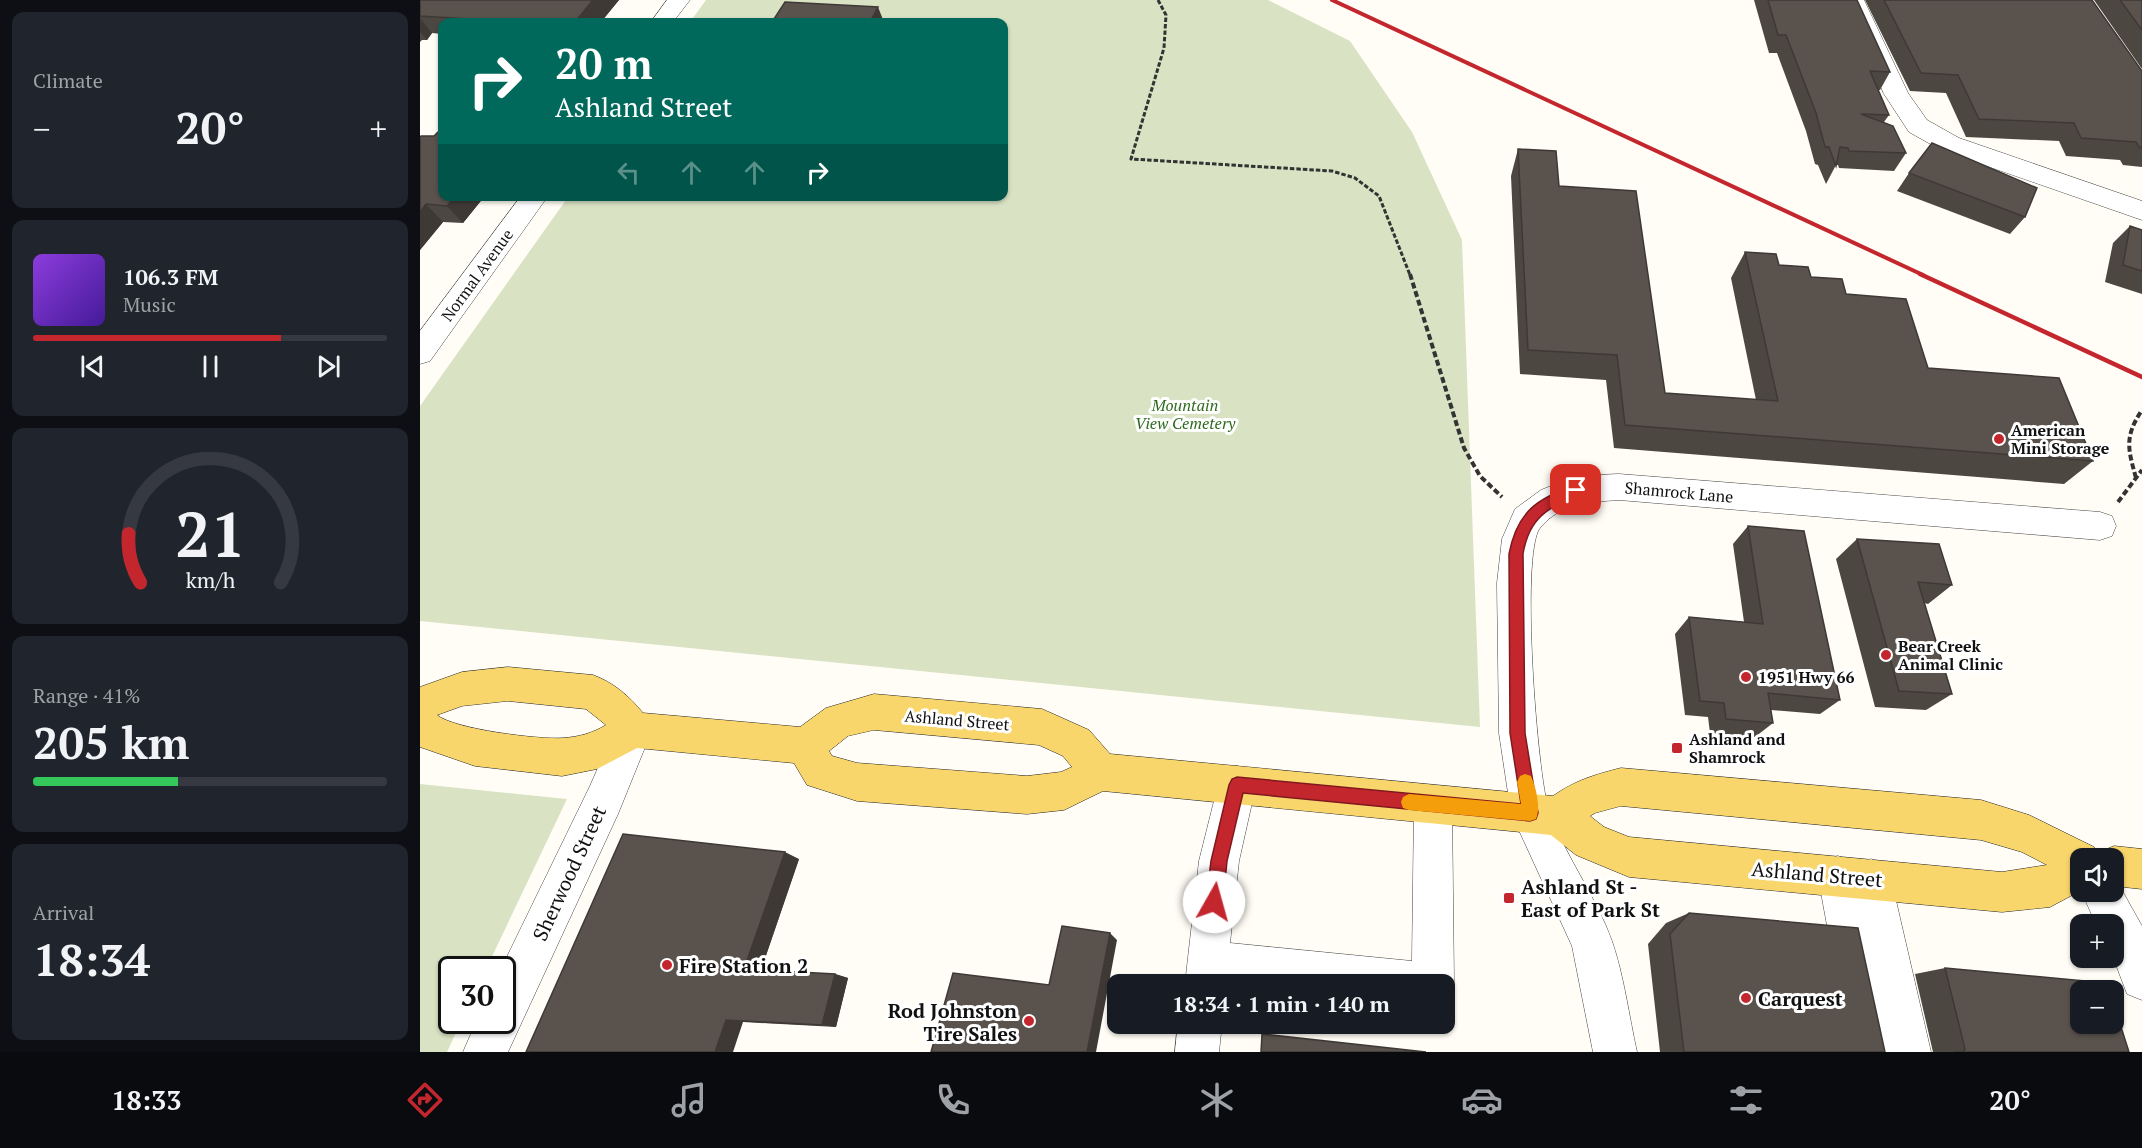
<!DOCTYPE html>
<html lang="en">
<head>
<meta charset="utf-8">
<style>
	body { margin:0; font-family:"PT Serif",serif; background:#20242c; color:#f1f3f6; height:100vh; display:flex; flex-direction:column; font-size:22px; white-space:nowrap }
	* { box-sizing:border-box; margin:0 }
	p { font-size:20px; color:#9ea1a6 }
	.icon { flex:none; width:33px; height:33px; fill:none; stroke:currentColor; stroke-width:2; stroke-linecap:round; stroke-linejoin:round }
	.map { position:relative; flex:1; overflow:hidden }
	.sheet { display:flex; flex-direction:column; gap:12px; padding:12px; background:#0d0f14; width:420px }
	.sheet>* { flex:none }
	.banner { position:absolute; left:18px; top:18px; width:570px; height:183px; border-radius:12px; box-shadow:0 2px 4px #0004; background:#00695c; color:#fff; overflow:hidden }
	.fabs { position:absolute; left:1650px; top:848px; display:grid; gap:12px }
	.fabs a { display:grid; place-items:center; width:54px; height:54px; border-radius:12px; background:#171b24; box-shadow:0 2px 4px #0004; font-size:30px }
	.speed { position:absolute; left:18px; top:956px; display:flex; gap:12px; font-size:30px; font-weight:700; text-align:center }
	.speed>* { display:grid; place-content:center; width:78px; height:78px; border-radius:50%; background:#171b24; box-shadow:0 2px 4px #0004; line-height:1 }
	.speed .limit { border:3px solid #111; border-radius:9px; background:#fff; color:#111 }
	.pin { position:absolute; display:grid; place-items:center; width:51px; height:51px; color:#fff; margin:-26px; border-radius:12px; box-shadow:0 3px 9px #0006 }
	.me { position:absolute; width:66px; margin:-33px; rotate:7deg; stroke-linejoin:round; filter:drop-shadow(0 0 4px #0008) }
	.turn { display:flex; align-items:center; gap:21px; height:126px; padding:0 18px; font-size:27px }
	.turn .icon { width:78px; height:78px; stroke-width:2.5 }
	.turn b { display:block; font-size:42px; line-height:51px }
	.lanes { display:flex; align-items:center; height:57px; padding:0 18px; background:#0003; justify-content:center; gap:30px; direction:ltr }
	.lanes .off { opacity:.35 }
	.big { font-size:45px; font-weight:700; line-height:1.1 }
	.sheet .card { flex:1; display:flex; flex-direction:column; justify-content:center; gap:9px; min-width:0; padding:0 21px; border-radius:12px; background:#20242c }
	.sheet .dial { align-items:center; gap:0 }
	.dial svg { height:156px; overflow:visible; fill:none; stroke:#363941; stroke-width:7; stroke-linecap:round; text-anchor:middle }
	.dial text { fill:#f1f3f6; stroke:none }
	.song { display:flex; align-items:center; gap:18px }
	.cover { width:72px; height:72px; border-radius:9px; background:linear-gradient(135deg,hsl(270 70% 55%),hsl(260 70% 35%)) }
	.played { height:6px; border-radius:3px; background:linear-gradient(90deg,#c4262e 70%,#363941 70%) }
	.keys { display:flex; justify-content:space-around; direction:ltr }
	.heat { display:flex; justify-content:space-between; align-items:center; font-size:33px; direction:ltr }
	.charge { height:9px; border-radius:4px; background:linear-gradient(90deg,#34c759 41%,#363941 0) }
	.trip { position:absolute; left:687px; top:974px; width:348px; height:60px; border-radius:12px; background:#171b24; box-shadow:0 2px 4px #0004; font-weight:700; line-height:60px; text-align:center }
	.menu { display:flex; height:96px; justify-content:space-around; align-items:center; background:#090b0e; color:#9ea1a6 }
	.menu .icon { width:42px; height:42px }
	.menu .active { color:#c4262e }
	.menu b { font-size:27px; color:#f1f3f6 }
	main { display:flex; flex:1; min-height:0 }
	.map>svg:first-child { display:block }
</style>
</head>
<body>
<main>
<section class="sheet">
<div class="card"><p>Climate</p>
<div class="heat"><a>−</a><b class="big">20°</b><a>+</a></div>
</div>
<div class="card">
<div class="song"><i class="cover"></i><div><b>106.3 FM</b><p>Music</p></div></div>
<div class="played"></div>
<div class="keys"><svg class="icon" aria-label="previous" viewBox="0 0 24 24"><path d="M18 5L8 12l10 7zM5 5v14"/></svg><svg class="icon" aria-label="pause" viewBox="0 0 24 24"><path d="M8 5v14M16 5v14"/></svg><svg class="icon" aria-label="next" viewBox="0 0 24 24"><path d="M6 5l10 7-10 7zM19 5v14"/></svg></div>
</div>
<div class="card dial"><svg viewBox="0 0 100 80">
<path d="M14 69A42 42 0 1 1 86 69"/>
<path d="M14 69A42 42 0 0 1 8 44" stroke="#c4262e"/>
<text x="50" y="56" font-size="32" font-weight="700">21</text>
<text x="50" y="72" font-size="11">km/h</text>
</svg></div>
<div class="card"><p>Range · 41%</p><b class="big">205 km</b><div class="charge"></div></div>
<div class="card"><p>Arrival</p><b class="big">18:34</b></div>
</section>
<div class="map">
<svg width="1722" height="1052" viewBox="0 0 1722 1052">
	<rect width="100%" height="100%" fill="#fffdf5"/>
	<path fill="#d9e3c4" d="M 286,0 L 848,0 L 930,41 L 992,132 L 1042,240 L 1060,727 L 0,621 L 0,406 L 148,197 L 584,196 L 584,22 L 270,22 Z
		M 0,784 L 147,799 L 66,969 L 32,969 L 32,1020 L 42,1020 L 27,1052 L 0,1052 Z"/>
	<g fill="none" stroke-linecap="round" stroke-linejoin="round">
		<g stroke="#444" stroke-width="1">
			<path id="minor" d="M 247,0 L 270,0 L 253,22 L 231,22 Z
				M 1422,0 L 1444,0 L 1488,93 L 1507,120 L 1539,138 L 1722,201 L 1722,220 L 1521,150 L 1489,132 L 1464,94 Z
				M 101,196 L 128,196 L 10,361 L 0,364 L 0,331 Z
				M 1199,474 L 1680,512 L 1692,516 L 1696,526 L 1692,536 L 1680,540 L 1199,500 C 1171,502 1140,503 1120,528 C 1100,553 1117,775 1129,811 C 1145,856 1176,896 1192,941 C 1204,976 1209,1016 1217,1052 L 1173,1052 L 1152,946 L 1091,813 L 1079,733 L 1077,583 L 1082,539 L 1095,509 L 1121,490 L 1156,476 Z
				M 213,712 L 226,717 L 232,730 L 198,814 L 88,1052 L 43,1052 L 57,1020 L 82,1020 L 81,969 L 170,786 L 200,717 Z
				M 817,766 L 831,771 L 836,785 L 819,861 L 810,943 L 992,961 L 994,805 L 999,791 L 1013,786 L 1027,791 L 1032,805 L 1034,984 L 1028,999 L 1024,1000 L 1024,984 L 765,984 L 779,861 L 798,785 L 803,771 Z
				M 1418,856 L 1432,862 L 1435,869 L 1437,865 L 1451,859 L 1465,865 L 1471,879 L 1511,1052 L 1430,1052 L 1398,876 L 1404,862 Z
				M 1694,876 L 1722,926 L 1722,1000 L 1707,994 L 1693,957 L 1694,924 L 1676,924 L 1661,891 L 1694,891 Z
				M 758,1023 L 802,1023 L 799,1052 L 755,1052 Z"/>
		</g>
		<g stroke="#222" stroke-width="1">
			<path id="major" d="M 88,667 L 173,675 C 194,683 208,695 223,713 L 380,727 L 406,708 L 454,694 L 622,709 L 669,730 L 690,754 L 1133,796 C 1156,780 1174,775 1201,768 L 1561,800 L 1609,815 L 1674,847 L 1678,856 L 1680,852 L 1694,846 L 1722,849 L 1722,889 L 1694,886 L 1694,858 L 1660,858 L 1660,891 L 1630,907 L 1582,912 L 1209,877 L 1156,855 L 1131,835 L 683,791 L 644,810 L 607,814 L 437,801 L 387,785 L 374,763 L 217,748 L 177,769 L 142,776 L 55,766 L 0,747 L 0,687 L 42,672 ZM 88,701 L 166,709 L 186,725 C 173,733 159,737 143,738 C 120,740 33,729 17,715 L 42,706 ZM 454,730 L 619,745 L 643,756 L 652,767 L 641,772 L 607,776 L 437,763 L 412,756 L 409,751 L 428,736 ZM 1201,806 L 1561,840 L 1602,852 L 1627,865 L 1582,872 L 1209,837 L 1184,827 L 1170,816 L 1175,813 Z"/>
		</g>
		<path stroke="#333" stroke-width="3" stroke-dasharray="4.5 2" stroke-linecap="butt" d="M 738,0 L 746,15 L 744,48 L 711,159 L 912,171 L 935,178 L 959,196 L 990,275"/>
		<path stroke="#333" stroke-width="4" stroke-dasharray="6 3" stroke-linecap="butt" d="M 990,274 L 1044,448 L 1060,476 L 1082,497
			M 1716,478 C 1708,449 1704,437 1722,410
			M 1698,502 L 1722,470"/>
		<use href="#minor" fill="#fff" fill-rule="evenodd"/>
		<use href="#major" fill="#f9d66b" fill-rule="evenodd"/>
		<path stroke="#c4262e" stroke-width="4" d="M 912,0 L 1503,275"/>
		<path stroke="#c4262e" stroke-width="4.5" d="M 1500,274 L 1722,377"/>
	</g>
	<path fill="#4d4742" d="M 0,0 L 199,0 L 181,22 L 22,22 L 22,34 L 12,33 L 7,40 L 2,40 L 0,42 Z
		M 1334,0 L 1437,0 L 1470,72 L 1460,90 L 1458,90 L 1469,115 L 1464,122 L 1486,153 L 1474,171 L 1419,168 L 1418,165 L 1416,165 L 1406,184 L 1398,165 L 1395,164 L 1386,131 L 1357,53 L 1349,53 Z
		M 1445,0 L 1672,0 L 1722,71 L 1722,167 L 1703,165 L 1700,160 L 1646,156 L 1639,141 L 1546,137 L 1526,93 L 1490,91 Z
		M 1674,0 L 1722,0 L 1722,69 Z
		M 14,136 L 22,196 L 64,197 L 43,223 L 23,222 L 0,250 L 0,137 Z
		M 1098,149 L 1139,186 L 1245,393 L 1336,400 L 1311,278 L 1325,252 L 1391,277 L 1426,294 L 1508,368 L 1673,461 L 1644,484 L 1194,448 L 1186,380 L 1100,374 L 1091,176 Z
		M 1489,173 L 1605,217 L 1590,234 L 1477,191 Z
		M 1710,226 L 1722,230 L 1722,294 L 1685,282 L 1693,243 Z
		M 1328,526 L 1420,700 L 1400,714 L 1351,710 L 1353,723 L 1335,737 L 1290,733 L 1288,717 L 1265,715 L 1255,634 L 1269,617 L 1324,622 L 1313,544 Z
		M 1437,539 L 1532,585 L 1508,604 L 1504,603 L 1532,694 L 1506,710 L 1455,707 L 1416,559 Z
		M 379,859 L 341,970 L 415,974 L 428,978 L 416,1027 L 323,1022 L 106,1052 Z
		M 1269,913 L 1465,1052 L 1240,1052 L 1228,944 L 1246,923 Z
		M 1525,968 L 1709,1052 L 1513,1052 L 1495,974 Z"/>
	<path fill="#3f3936" d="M 173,0 L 199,0 L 181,22 L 155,22 Z
		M 458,7 L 464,22 L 450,22 Z
		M 0,18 L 12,33 L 7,40 L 0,32 Z
		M 35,196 L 64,196 L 64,197 L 43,223 L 27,206 Z
		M 6,204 L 23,222 L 0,250 L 0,212 Z
		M 365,852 L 379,859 L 340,973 L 324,969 Z
		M 690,933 L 697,940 L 676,1052 L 667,1052 Z
		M 415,974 L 428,978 L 416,1027 L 402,1025 Z
		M 306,1020 L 323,1022 L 313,1052 L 295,1052 Z"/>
	<path fill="#5a524d" stroke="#3f3936" stroke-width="1.5" d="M 0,0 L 173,0 L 155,22 L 100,22 L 0,16 Z
		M 1348,0 L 1437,0 L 1470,72 L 1450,71 L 1469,115 L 1441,114 L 1473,126 L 1486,153 L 1429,151 L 1428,148 L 1420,147 L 1416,166 L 1409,147 L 1405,147 L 1396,113 L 1366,35 L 1358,35 Z
		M 1464,0 L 1672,0 L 1722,71 L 1722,148 L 1719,147 L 1716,142 L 1661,138 L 1654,123 L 1559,119 L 1538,75 L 1501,73 Z
		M 1700,0 L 1722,0 L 1722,30 Z
		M 365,2 L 458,7 L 450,22 L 352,22 Z
		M 22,128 L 22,196 L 35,196 L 27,206 L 6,204 L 0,212 L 0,137 L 1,136 L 14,136 Z
		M 1512,143 L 1617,188 L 1605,217 L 1489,173 Z
		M 1098,149 L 1136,151 L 1139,186 L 1216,191 L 1245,393 L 1358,401 L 1325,252 L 1356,254 L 1359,265 L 1388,267 L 1391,277 L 1422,279 L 1426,294 L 1486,299 L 1508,368 L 1639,378 L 1673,461 L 1205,425 L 1197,355 L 1108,350 Z
		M 1710,226 L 1722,230 L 1722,271 L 1703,265 Z
		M 1328,526 L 1384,531 L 1420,700 L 1348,693 L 1353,723 L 1306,719 L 1304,703 L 1280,701 L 1269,617 L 1343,624 Z
		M 1437,539 L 1519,544 L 1532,585 L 1498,582 L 1532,694 L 1479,691 Z
		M 203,834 L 365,852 L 324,969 L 415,974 L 402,1025 L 306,1020 L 295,1052 L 106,1052 Z
		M 1269,913 L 1438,928 L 1465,1052 L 1264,1052 L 1250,934 Z
		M 642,926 L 690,933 L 667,1052 L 511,1052 L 533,973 L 629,985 Z
		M 1525,968 L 1686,983 L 1689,990 L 1660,990 L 1660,1023 L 1694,1023 L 1694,1005 L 1709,1052 L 1534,1052 L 1543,1052 L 1545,1049 Z
		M 842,1034 L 1006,1052 L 841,1052 Z"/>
	<path fill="#c4262e" stroke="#7f191e" stroke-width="1.5" d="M 1156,485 L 1162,490 L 1160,494 C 1128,508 1109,517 1103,554 L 1105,733 L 1118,813 L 1116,819 L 1110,821 L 823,793 L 807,861 L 803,902 L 800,908 L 794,910 L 788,908 L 786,902 L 791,861 L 809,785 L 812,779 L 817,777 L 1101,804 L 1090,733 L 1089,554 C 1097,512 1117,498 1156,485 Z"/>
	<path fill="#f59e0b" d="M 1105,774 L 1111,776 C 1116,787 1121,808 1116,819 L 1110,821 L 989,810 L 983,808 L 981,802 L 983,797 L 989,794 L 1101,804 L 1097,782 L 1100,776 Z"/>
	<g fill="#c4262e" stroke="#fff" stroke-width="2">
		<circle cx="1579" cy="439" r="6"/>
		<circle cx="1466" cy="655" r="6"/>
		<circle cx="1326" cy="677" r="6"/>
		<rect x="1251" y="742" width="12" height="12" rx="3"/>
		<rect x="1083" y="892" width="12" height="12" rx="3"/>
		<circle cx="247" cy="965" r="6"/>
		<circle cx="1326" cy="998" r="6"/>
		<circle cx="609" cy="1021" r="6"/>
	</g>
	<g text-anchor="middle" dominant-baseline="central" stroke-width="6" stroke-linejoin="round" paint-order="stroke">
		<g font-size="16" fill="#111" stroke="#fff">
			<text transform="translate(57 275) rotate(-54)">Normal Avenue</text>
			<text transform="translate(1259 492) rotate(5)">Shamrock Lane</text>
			<text transform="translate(537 720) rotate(5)">Ashland Street</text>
		</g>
		<g font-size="16" font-style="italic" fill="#2f6b1f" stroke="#fff">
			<text x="765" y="405">Mountain<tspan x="765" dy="18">View Cemetery</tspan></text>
		</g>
		<g font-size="16" font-weight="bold" fill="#111" stroke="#fff" text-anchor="start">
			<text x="1591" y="430">American<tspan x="1591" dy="18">Mini Storage</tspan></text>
			<text x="1478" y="646">Bear Creek<tspan x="1478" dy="18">Animal Clinic</tspan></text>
			<text x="1338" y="677">1951 Hwy 66</text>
			<text x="1269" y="739">Ashland and<tspan x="1269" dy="18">Shamrock</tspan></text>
		</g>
		<g font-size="20" fill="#111" stroke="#fff">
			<text transform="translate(149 873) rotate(-65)">Sherwood Street</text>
			<text transform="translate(1397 874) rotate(5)">Ashland Street</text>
		</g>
		<g font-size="20" font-weight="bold" fill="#111" stroke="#fff" text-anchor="start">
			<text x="1101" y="886">Ashland St -<tspan x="1101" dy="23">East of Park St</tspan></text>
			<text x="259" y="965">Fire Station 2</text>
			<text x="1338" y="998">Carquest</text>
			<text x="597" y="1010" text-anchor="end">Rod Johnston<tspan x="597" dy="23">Tire Sales</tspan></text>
		</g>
	</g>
</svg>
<div class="fabs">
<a><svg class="icon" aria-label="sound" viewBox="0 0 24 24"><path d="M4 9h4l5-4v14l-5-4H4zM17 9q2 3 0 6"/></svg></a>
<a>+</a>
<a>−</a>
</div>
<div class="speed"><div class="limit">30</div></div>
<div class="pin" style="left:1156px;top:490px;background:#d93025"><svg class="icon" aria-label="arrive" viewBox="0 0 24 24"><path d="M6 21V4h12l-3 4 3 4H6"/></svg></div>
<svg class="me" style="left:794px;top:902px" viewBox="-20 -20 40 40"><circle r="19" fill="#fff"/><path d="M0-13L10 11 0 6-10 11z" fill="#c4262e"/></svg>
<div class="trip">18:34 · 1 min · 140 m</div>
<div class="banner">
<div class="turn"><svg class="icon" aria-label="right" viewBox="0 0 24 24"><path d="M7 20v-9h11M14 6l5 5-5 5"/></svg><div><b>20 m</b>Ashland Street</div></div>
<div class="lanes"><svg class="icon off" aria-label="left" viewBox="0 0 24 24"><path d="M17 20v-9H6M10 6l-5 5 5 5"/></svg><svg class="icon off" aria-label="ahead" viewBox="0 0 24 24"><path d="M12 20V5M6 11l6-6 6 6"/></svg><svg class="icon off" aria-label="ahead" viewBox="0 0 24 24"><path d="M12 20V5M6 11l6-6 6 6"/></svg><svg class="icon" aria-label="right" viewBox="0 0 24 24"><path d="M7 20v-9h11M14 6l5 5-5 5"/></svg></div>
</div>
</div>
</main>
<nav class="menu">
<b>18:33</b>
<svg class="icon active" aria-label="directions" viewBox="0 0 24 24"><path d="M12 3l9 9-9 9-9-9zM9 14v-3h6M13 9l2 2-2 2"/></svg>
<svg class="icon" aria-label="music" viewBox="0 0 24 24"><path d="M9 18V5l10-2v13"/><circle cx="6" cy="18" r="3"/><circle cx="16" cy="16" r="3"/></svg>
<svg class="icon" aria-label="phone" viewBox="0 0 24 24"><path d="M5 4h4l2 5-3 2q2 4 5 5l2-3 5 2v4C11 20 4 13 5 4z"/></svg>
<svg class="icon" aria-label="climate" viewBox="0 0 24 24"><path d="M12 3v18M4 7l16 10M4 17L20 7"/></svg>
<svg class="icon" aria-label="car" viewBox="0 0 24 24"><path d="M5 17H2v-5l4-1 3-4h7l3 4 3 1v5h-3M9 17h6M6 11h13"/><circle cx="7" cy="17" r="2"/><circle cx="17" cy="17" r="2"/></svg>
<svg class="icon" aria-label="filters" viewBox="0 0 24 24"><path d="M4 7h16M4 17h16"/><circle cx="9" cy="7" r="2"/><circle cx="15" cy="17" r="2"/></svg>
<b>20°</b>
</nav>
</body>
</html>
